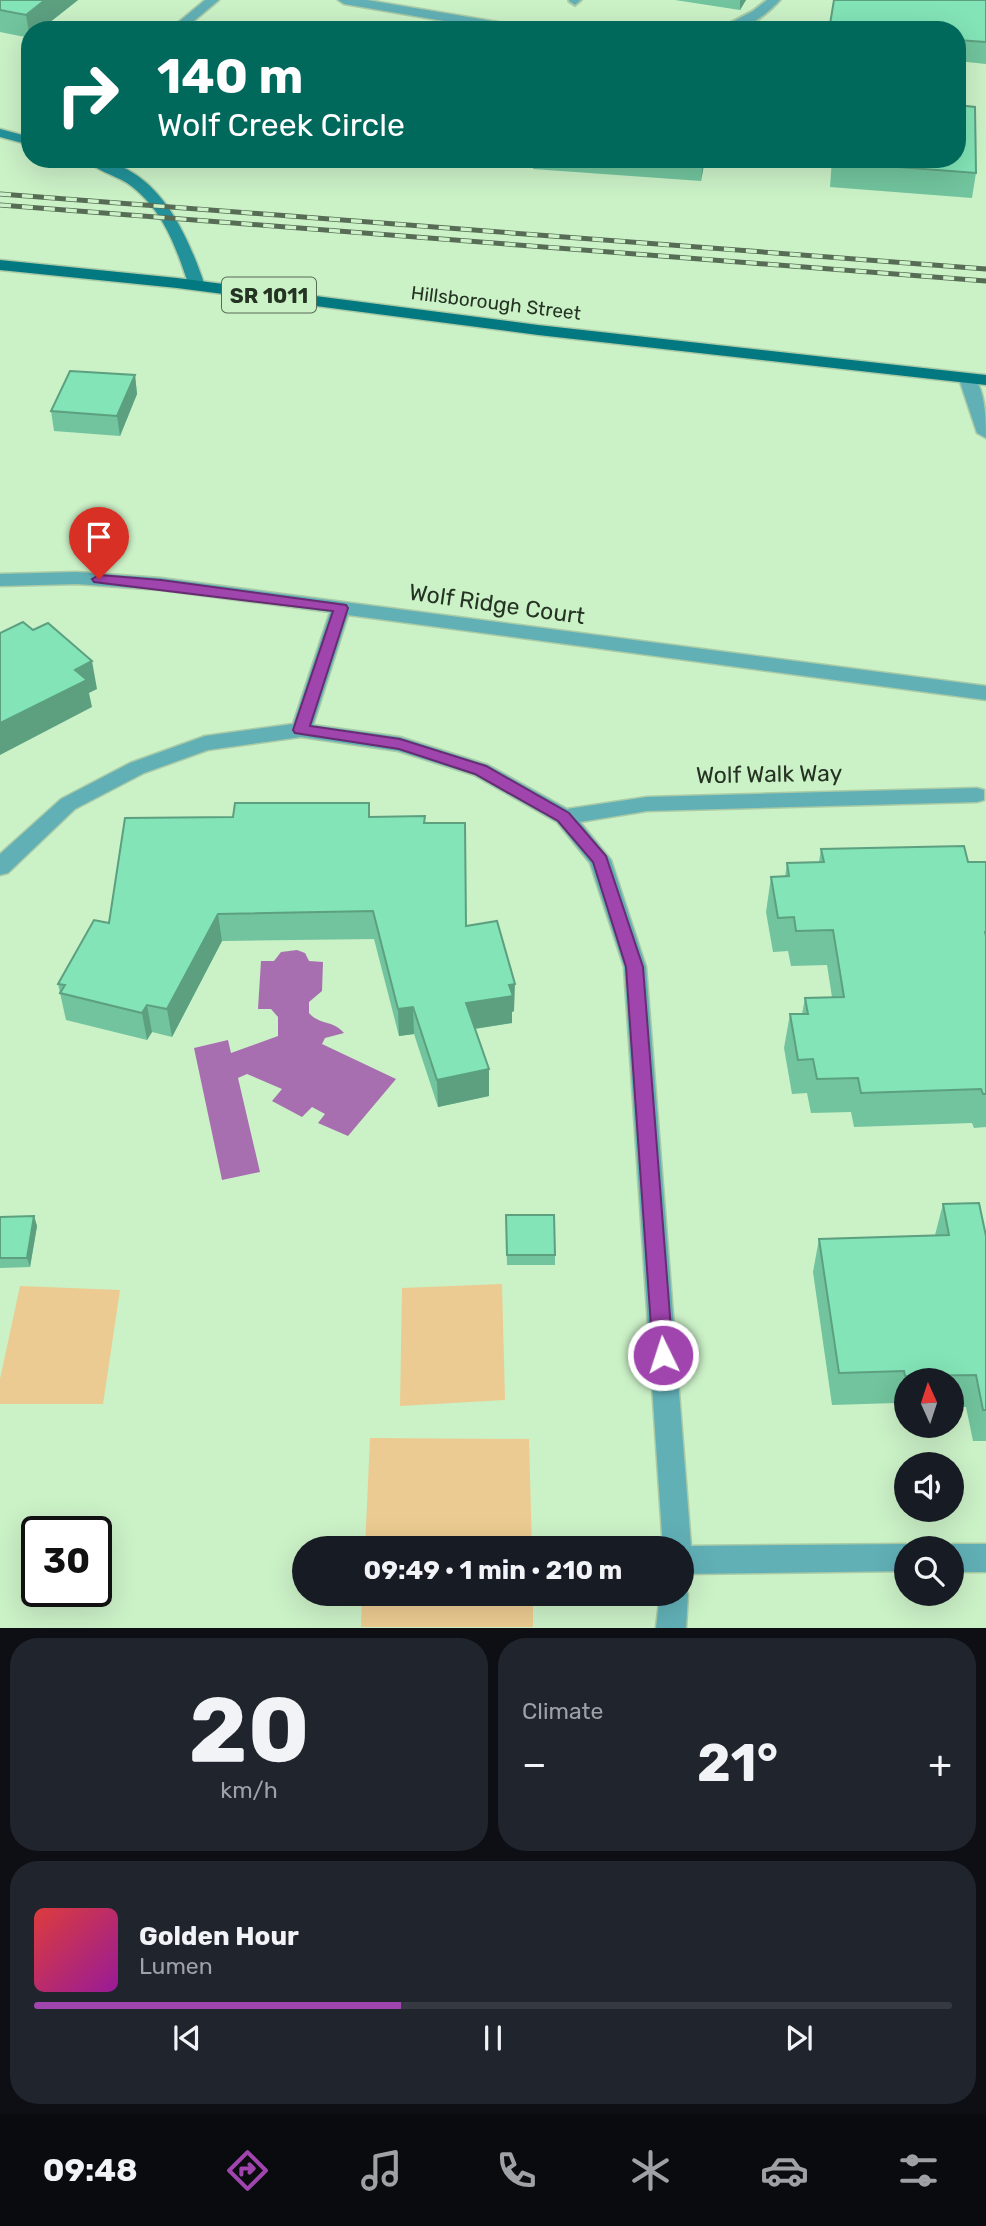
<!DOCTYPE html>
<html lang="en">
<head>
<meta charset="utf-8">
<style>
	body { margin:0; font-family:Rubik,sans-serif; background:#20242c; color:#f1f3f6; height:100vh; display:flex; flex-direction:column; font-size:26px; white-space:nowrap }
	* { box-sizing:border-box; margin:0 }
	p { font-size:23px; color:#9ea1a6 }
	.icon { flex:none; width:38px; height:38px; fill:none; stroke:currentColor; stroke-width:2; stroke-linecap:round; stroke-linejoin:round }
	.map { position:relative; height:1628px; overflow:hidden }
	.sheet { display:flex; flex-direction:column; gap:10px; padding:10px; background:#0d0f14; flex:1 }
	.sheet>* { flex:none }
	.banner { position:absolute; left:21px; top:21px; width:945px; height:147px; border-radius:28px; box-shadow:0 7px 28px #0002; background:#00695c; color:#fff; overflow:hidden }
	.needle { width:46px; rotate:357deg }
	.fabs { position:absolute; left:894px; top:1368px; display:grid; gap:14px }
	.fabs a { display:grid; place-items:center; width:70px; height:70px; border-radius:50%; background:#171b24; box-shadow:0 7px 28px #0002; font-size:35px }
	.speed { position:absolute; left:21px; top:1516px; display:flex; gap:14px; font-size:35px; font-weight:700; text-align:center }
	.speed>* { display:grid; place-content:center; width:91px; height:91px; border-radius:50%; background:#171b24; box-shadow:0 7px 28px #0002; line-height:1 }
	.speed .limit { border:4px solid #111; border-radius:10px; background:#fff; color:#111 }
	.pin { position:absolute; display:grid; place-items:center; width:60px; height:60px; color:#fff; margin:-72px -30px; border-radius:50% 50% 50% 0; rotate:-45deg; box-shadow:0 0 7px #0007 }
	.pin .icon { rotate:45deg }
	.me { position:absolute; width:77px; margin:-38px; rotate:356deg; stroke-linejoin:round; filter:drop-shadow(0 0 5px #0008) }
	.turn { display:flex; align-items:center; gap:24px; height:147px; padding:0 21px; font-size:32px }
	.turn .icon { width:91px; height:91px; stroke-width:2.5 }
	.turn b { display:block; font-size:49px; line-height:60px }
	.big { font-size:52px; font-weight:700; line-height:1.1 }
	.sheet .widget { flex:1; display:flex; flex-direction:column; justify-content:center; gap:10px; min-width:0; padding:0 24px; border-radius:28px; background:#20242c }
	.sheet .dial { align-items:center; gap:0 }
	.dial b { font-size:91px; line-height:1 }
	.song { display:flex; align-items:center; gap:21px }
	.cover { width:84px; height:84px; border-radius:10px; background:linear-gradient(135deg,hsl(0 70% 55%),hsl(300 70% 35%)) }
	.played { height:7px; border-radius:4px; background:linear-gradient(90deg,#a044ae 40%,#363941 40%) }
	.keys { display:flex; justify-content:space-around; direction:ltr }
	.heat { display:flex; justify-content:space-between; align-items:center; font-size:38px; direction:ltr }
	.sheet .tiles { flex:1; display:grid; gap:10px; grid-template-columns:1fr 1fr }
	.widget:last-child { grid-column:span 2 }
	.trip { position:absolute; left:292px; top:1536px; width:402px; height:70px; border-radius:35px; background:#171b24; box-shadow:0 7px 28px #0002; font-weight:700; line-height:70px; text-align:center }
	.tabs { display:flex; height:112px; justify-content:space-around; align-items:center; background:#090b0e; color:#9ea1a6 }
	.tabs .icon { width:49px; height:49px }
	.tabs .selected { color:#a044ae }
	.tabs b { font-size:32px; color:#f1f3f6 }
	.map>svg:first-child { display:block }
</style>
</head>
<body>
<div class="map">
<svg width="986" height="1628" viewBox="0 0 986 1628">
	<rect width="100%" height="100%" fill="#cbf1c7"/>
	<path fill="#ebcb91" d="M 502,1284 L 505,1400 L 400,1406 L 402,1288 Z
		M 20,1286 L 120,1290 L 103,1404 L 0,1404 L 0,1379 Z
		M 370,1438 L 529,1439 L 532,1549 L 365,1549 Z
		M 362,1594 L 533,1594 L 533,1627 L 361,1627 Z"/>
	<path fill="#a86fb0" d="M 297,950 L 305,953 L 309,961 L 323,962 L 322,991 L 309,1002 L 309,1013 C 319,1025 333,1020 344,1033 L 325,1038 L 322,1044 L 396,1079 L 348,1136 L 318,1123 L 325,1114 L 312,1107 L 302,1117 L 272,1101 L 282,1089 L 247,1074 L 238,1078 L 260,1172 L 222,1180 L 194,1048 L 228,1040 L 231,1053 L 278,1036 L 278,1017 L 271,1009 L 258,1009 L 261,961 L 274,961 L 281,952 Z"/>
	<g fill="none" stroke-linecap="round" stroke-linejoin="round">
		<g stroke="#aacba6" stroke-width="4">
			<path id="lane" d="M 581,0 L 575,5 L 569,1 L 569,0 Z
				M 767,0 L 780,0 C 769,12 747,31 730,29 L 730,23 L 753,11 Z"/>
		</g>
		<g stroke="#aacba6" stroke-width="3">
			<path id="street" d="M 205,0 L 219,0 L 183,30 L 169,30 Z
				M 338,0 L 367,0 L 522,26 L 528,30 L 497,30 L 344,4 Z
				M 967,374 C 986,379 986,422 986,438 L 977,433 L 959,379 Z
				M 77,572 L 161,578 L 986,686 L 986,700 L 348,615 L 313,725 L 400,737 L 488,765 L 567,809 L 647,797 L 977,788 L 984,790 L 984,800 L 977,802 L 647,811 L 580,822 L 611,860 L 646,967 L 691,1546 L 906,1544 L 916,1549 L 906,1549 L 906,1571 L 682,1574 L 682,1549 L 663,1549 L 624,967 L 590,863 L 557,822 L 474,775 L 398,751 L 301,737 L 208,750 L 144,773 L 75,809 L 8,873 L 0,875 L 0,854 L 61,799 L 130,763 L 205,736 L 293,724 L 330,612 L 161,590 L 77,584 L 0,586 L 0,574 Z
				M 952,1544 L 986,1544 L 986,1572 L 952,1572 L 952,1549 L 942,1549 Z
				M 682,1583 L 688,1594 L 686,1628 L 656,1628 L 660,1594 L 682,1594 Z"/>
		</g>
		<g stroke="#aacba6" stroke-width="3">
			<path id="secondary" d="M 0,129 L 30,137 L 30,145 L 0,137 Z
				M 84,159 C 154,159 186,229 205,286 L 203,289 L 191,289 L 189,286 C 176,247 163,208 127,183 C 114,175 95,170 84,159 Z"/>
		</g>
		<g stroke="#aacba6" stroke-width="3">
			<path id="primary" d="M 0,260 L 177,278 L 538,325 L 986,375 L 986,385 L 538,335 L 177,288 L 0,270 Z"/>
		</g>
		<use href="#lane" fill="#61b0b6" fill-rule="evenodd"/>
		<use href="#street" fill="#61b0b6" fill-rule="evenodd"/>
		<use href="#secondary" fill="#229199" fill-rule="evenodd"/>
		<use href="#primary" fill="#027980" fill-rule="evenodd"/>
		<g stroke="#576c55" stroke-width="5">
			<path id="rail" d="M 0,194 L 986,269
				M 0,205 L 986,281"/>
		</g>
		<use href="#rail" stroke="#cbf1c7" stroke-width="3.5" stroke-dasharray="11" stroke-linecap="butt"/>
	</g>
	<path fill="#71c49d" d="M 0,0 L 78,0 L 40,30 L 30,30 L 30,38 L 0,32 Z
		M 675,0 L 746,0 L 740,10 Z
		M 986,0 L 986,64 L 957,61 L 957,30 Z
		M 533,159 L 705,159 L 701,181 L 533,169 Z
		M 832,159 L 957,159 L 976,173 L 972,198 L 830,187 Z
		M 135,375 L 137,394 L 120,436 L 54,431 L 51,411 Z
		M 369,803 L 370,817 L 425,823 L 466,926 L 514,1011 L 512,1012 L 512,1023 L 475,1029 L 489,1069 L 489,1096 L 438,1107 L 414,1034 L 399,1036 L 374,939 L 222,941 L 172,1037 L 152,1032 L 147,1040 L 66,1020 L 58,984 L 109,923 Z
		M 821,849 L 968,862 L 986,862 L 986,1127 L 974,1128 L 972,1123 L 854,1127 L 851,1112 L 811,1113 L 807,1093 L 792,1094 L 784,1048 L 790,1014 L 802,1014 L 805,998 L 832,997 L 827,965 L 791,966 L 788,951 L 773,952 L 766,912 L 771,877 L 785,877 L 787,863 L 819,862 Z
		M 943,1204 L 986,1236 L 986,1441 L 973,1441 L 966,1407 L 952,1407 L 952,1381 L 906,1381 L 906,1407 L 897,1408 L 896,1403 L 832,1405 L 813,1272 L 819,1239 L 935,1235 Z
		M 506,1215 L 555,1255 L 555,1265 L 507,1265 Z
		M 34,1216 L 37,1226 L 30,1267 L 0,1268 L 0,1217 Z"/>
	<path fill="#5ca080" d="M 45,0 L 78,0 L 40,30 L 30,30 L 30,38 L 26,15 Z
		M 740,0 L 746,0 L 740,10 Z
		M 703,159 L 705,159 L 701,181 Z
		M 135,375 L 137,394 L 120,436 L 117,416 Z
		M 92,661 L 97,689 L 89,693 L 92,707 L 0,755 L 0,723 L 75,670 Z
		M 218,914 L 222,941 L 172,1037 L 167,1009 Z
		M 515,984 L 514,1011 L 512,1012 L 512,1023 L 466,1030 L 466,1003 L 509,985 Z
		M 147,1005 L 152,1032 L 147,1040 L 142,1013 Z
		M 413,1007 L 414,1034 L 399,1036 L 398,1009 Z
		M 489,1069 L 489,1096 L 438,1107 L 437,1080 Z
		M 34,1216 L 37,1226 L 30,1267 L 27,1258 Z"/>
	<path fill="#83e4b7" stroke="#5ca080" stroke-width="2" d="M 0,0 L 45,0 L 26,15 L 0,10 Z
		M 834,0 L 986,0 L 986,42 L 957,40 L 957,30 L 829,30 Z
		M 957,105 L 975,107 L 976,173 L 833,162 L 833,159 L 957,159 Z
		M 70,371 L 135,375 L 117,416 L 51,411 Z
		M 23,622 L 33,630 L 48,623 L 92,661 L 75,670 L 87,680 L 0,723 L 0,633 Z
		M 235,803 L 369,803 L 369,817 L 425,816 L 424,823 L 465,823 L 466,926 L 497,921 L 515,984 L 509,985 L 513,996 L 466,1003 L 489,1069 L 437,1080 L 413,1007 L 398,1009 L 373,911 L 218,914 L 167,1009 L 147,1005 L 142,1013 L 60,993 L 65,985 L 58,984 L 94,920 L 109,923 L 125,818 L 233,817 Z
		M 964,846 L 968,862 L 986,862 L 986,931 L 985,932 L 986,936 L 986,1094 L 983,1094 L 981,1089 L 861,1093 L 858,1078 L 817,1079 L 813,1059 L 798,1060 L 790,1014 L 808,1014 L 805,998 L 844,997 L 833,930 L 796,931 L 794,917 L 778,918 L 771,877 L 789,876 L 787,863 L 824,862 L 821,849 Z
		M 979,1203 L 986,1236 L 986,1410 L 983,1410 L 976,1375 L 905,1376 L 904,1371 L 839,1373 L 819,1239 L 949,1235 L 943,1204 Z
		M 506,1215 L 554,1215 L 555,1255 L 507,1255 Z
		M 34,1216 L 27,1258 L 0,1258 L 0,1217 Z"/>
	<path fill="#a044ae" stroke="#682c71" stroke-width="2" d="M 99,575 L 161,580 L 346,605 L 348,608 L 310,726 L 400,739 L 486,766 L 569,813 L 606,856 L 643,967 L 673,1355 L 670,1361 L 663,1364 L 656,1361 L 653,1355 L 626,967 L 593,862 L 558,821 L 475,774 L 399,749 L 295,733 L 293,730 L 333,611 L 94,582 L 92,579 Z"/>
	<g text-anchor="middle" dominant-baseline="central" stroke-width="5" stroke-linejoin="round" paint-order="stroke">
		<g font-size="19" fill="#253323" stroke="#cbf1c7">
			<text transform="translate(496 303) rotate(7)">Hillsborough Street</text>
		</g>
		<rect fill="#cbf1c7" stroke="#576c54" stroke-width="2" x="222" y="277.5" width="94" height="35" rx="5"/>
		<g font-size="21" font-weight="bold" fill="#253323">
			<text x="269" y="295">SR 1011</text>
		</g>
		<g font-size="23" fill="#253323" stroke="#cbf1c7">
			<text transform="translate(497 604) rotate(8)">Wolf Ridge Court</text>
			<text transform="translate(769 774) rotate(-1)">Wolf Walk Way</text>
		</g>
	</g>
</svg>
<div class="fabs">
<a><svg class="needle" viewBox="-14 -14 28 28"><path d="M0-13l5 13h-10z" fill="#e53935"/><path d="M0 13l5-13h-10z" fill="#9ea1a6"/></svg></a>
<a><svg class="icon" aria-label="sound" viewBox="0 0 24 24"><path d="M4 9h4l5-4v14l-5-4H4zM17 9q2 3 0 6"/></svg></a>
<a><svg class="icon" aria-label="search" viewBox="0 0 24 24"><circle cx="10" cy="10" r="6"/><path d="M15 15l6 6"/></svg></a>
</div>
<div class="speed"><div class="limit">30</div></div>
<div class="pin" style="left:99px;top:579px;background:#d93025"><svg class="icon" aria-label="arrive" viewBox="0 0 24 24"><path d="M6 21V4h12l-3 4 3 4H6"/></svg></div>
<svg class="me" style="left:663px;top:1355px" viewBox="-20 -20 40 40"><circle r="17" fill="#a044ae" stroke="#fff" stroke-width="3"/><path d="M0-11L8 9 0 5-8 9z" fill="#fff"/></svg>
<div class="trip">09:49 · 1 min · 210 m</div>
<div class="banner">
<div class="turn"><svg class="icon" aria-label="right" viewBox="0 0 24 24"><path d="M7 20v-9h11M14 6l5 5-5 5"/></svg><div><b>140 m</b>Wolf Creek Circle</div></div>
</div>
</div>
<section class="sheet">
<div class="tiles">
<div class="widget dial"><b>20</b><p>km/h</p></div>
<div class="widget"><p>Climate</p>
<div class="heat"><a>−</a><b class="big">21°</b><a>+</a></div>
</div>
<div class="widget">
<div class="song"><i class="cover"></i><div><b>Golden Hour</b><p>Lumen</p></div></div>
<div class="played"></div>
<div class="keys"><svg class="icon" aria-label="previous" viewBox="0 0 24 24"><path d="M18 5L8 12l10 7zM5 5v14"/></svg><svg class="icon" aria-label="pause" viewBox="0 0 24 24"><path d="M8 5v14M16 5v14"/></svg><svg class="icon" aria-label="next" viewBox="0 0 24 24"><path d="M6 5l10 7-10 7zM19 5v14"/></svg></div>
</div>
</div>
</section>
<nav class="tabs">
<b>09:48</b>
<svg class="icon selected" aria-label="directions" viewBox="0 0 24 24"><path d="M12 3l9 9-9 9-9-9zM9 14v-3h6M13 9l2 2-2 2"/></svg>
<svg class="icon" aria-label="music" viewBox="0 0 24 24"><path d="M9 18V5l10-2v13"/><circle cx="6" cy="18" r="3"/><circle cx="16" cy="16" r="3"/></svg>
<svg class="icon" aria-label="phone" viewBox="0 0 24 24"><path d="M5 4h4l2 5-3 2q2 4 5 5l2-3 5 2v4C11 20 4 13 5 4z"/></svg>
<svg class="icon" aria-label="climate" viewBox="0 0 24 24"><path d="M12 3v18M4 7l16 10M4 17L20 7"/></svg>
<svg class="icon" aria-label="car" viewBox="0 0 24 24"><path d="M5 17H2v-5l4-1 3-4h7l3 4 3 1v5h-3M9 17h6M6 11h13"/><circle cx="7" cy="17" r="2"/><circle cx="17" cy="17" r="2"/></svg>
<svg class="icon" aria-label="filters" viewBox="0 0 24 24"><path d="M4 7h16M4 17h16"/><circle cx="9" cy="7" r="2"/><circle cx="15" cy="17" r="2"/></svg>
</nav>
</body>
</html>
